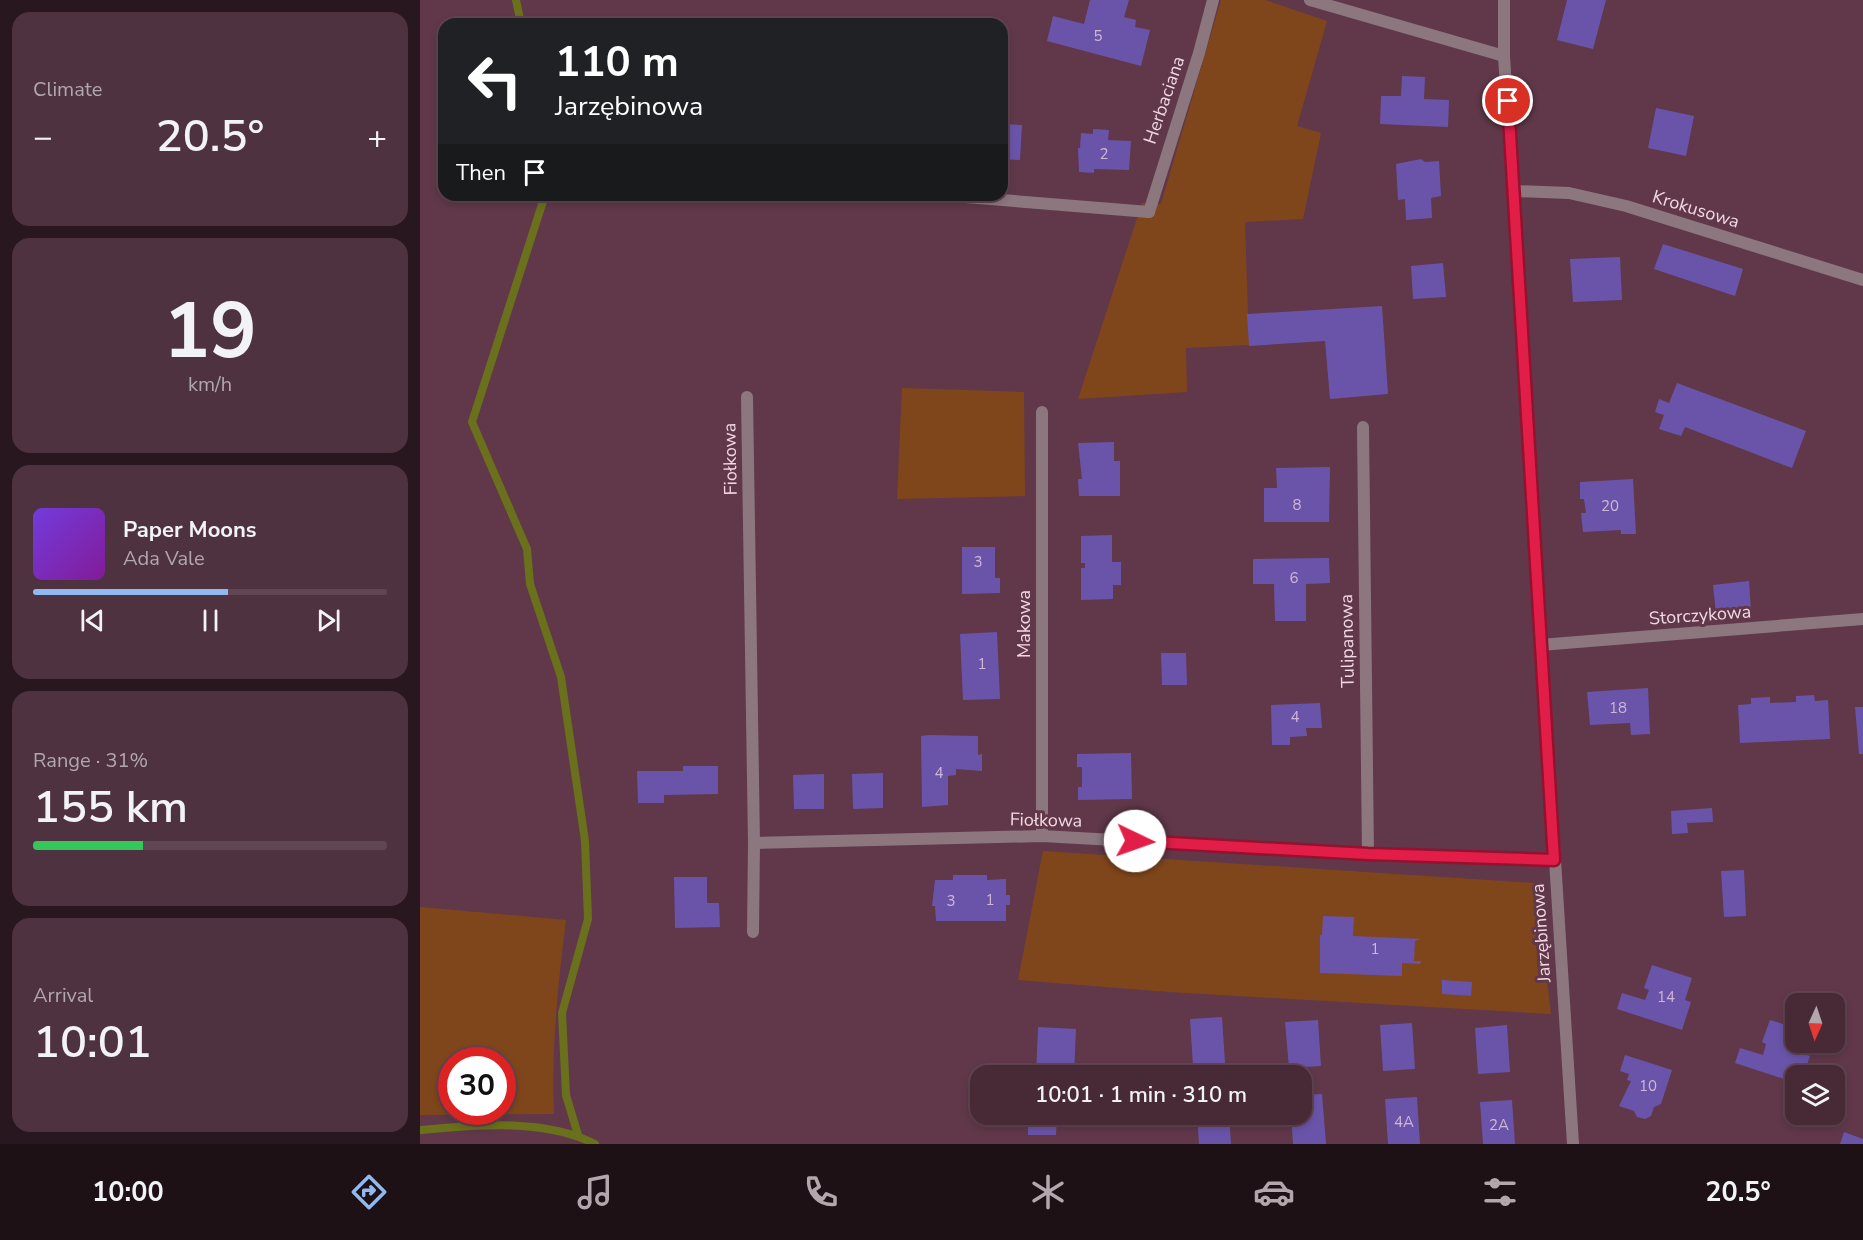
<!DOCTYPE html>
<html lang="en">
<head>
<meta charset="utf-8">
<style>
	body { margin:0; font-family:"Nunito Sans",sans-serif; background:#4f323f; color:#f1f3f6; height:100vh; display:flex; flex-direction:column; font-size:22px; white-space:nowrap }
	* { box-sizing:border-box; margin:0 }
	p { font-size:20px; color:#b1a7ad }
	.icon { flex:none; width:33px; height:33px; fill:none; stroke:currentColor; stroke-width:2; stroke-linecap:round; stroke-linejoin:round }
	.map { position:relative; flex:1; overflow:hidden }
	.panel { display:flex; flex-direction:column; gap:12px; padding:12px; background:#28171e; width:420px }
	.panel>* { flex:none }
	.guide { position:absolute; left:18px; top:18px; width:570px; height:183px; border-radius:18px; box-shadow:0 3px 9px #0003,0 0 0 2px #604652; background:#202124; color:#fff; overflow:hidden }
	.needle { width:39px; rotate:183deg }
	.fabs { position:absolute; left:1365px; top:993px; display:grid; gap:12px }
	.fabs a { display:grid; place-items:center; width:60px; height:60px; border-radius:12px; background:#482a37; box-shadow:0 3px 9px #0003,0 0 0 2px #604652; font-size:30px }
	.speed { position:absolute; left:18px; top:1047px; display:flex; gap:12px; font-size:30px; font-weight:700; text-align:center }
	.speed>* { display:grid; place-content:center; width:78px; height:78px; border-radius:50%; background:#482a37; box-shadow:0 3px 9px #0003,0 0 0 2px #604652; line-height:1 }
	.speed .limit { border:9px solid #d22; background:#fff; color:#111 }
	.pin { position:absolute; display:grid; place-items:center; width:51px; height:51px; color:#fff; margin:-26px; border:3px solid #fff; border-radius:50%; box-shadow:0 2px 6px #0007 }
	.me { position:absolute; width:66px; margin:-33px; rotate:93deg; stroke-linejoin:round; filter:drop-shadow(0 0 4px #0008) }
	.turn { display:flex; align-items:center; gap:21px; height:126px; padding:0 18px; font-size:27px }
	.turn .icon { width:78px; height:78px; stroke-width:2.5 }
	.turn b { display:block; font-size:42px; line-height:51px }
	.then { display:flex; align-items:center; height:57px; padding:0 18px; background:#0003; gap:12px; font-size:22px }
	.big { font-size:45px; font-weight:600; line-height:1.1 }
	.panel .tile { flex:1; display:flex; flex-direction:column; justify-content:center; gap:9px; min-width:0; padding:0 21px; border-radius:18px; background:#4f323f }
	.panel .dial { align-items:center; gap:0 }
	.dial b { font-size:78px; line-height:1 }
	.song { display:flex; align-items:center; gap:18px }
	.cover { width:72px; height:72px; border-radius:9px; background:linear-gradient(135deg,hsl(260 70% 55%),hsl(290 70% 35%)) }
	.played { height:6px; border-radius:3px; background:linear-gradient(90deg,#90b9f0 55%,#604652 55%) }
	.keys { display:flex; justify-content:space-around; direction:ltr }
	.heat { display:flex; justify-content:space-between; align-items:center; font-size:33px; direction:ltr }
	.charge { height:9px; border-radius:4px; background:linear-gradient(90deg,#34c759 31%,#604652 0) }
	.trip { position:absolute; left:550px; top:1065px; width:342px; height:60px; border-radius:18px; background:#482a37; box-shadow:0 3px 9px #0003,0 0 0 2px #604652; font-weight:600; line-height:60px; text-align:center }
	.tabs { display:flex; height:96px; justify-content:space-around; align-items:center; background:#1d1116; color:#b1a7ad }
	.tabs .icon { width:42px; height:42px }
	.tabs .on { color:#90b9f0 }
	.tabs b { font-size:27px; color:#f1f3f6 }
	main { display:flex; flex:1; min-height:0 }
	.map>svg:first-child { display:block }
</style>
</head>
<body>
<main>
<section class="panel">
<div class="tile"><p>Climate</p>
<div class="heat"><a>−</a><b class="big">20.5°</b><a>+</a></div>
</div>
<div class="tile dial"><b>19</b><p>km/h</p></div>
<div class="tile">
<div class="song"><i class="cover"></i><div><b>Paper Moons</b><p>Ada Vale</p></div></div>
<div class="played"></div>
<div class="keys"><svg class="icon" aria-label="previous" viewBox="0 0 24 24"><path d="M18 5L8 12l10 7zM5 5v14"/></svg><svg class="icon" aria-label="pause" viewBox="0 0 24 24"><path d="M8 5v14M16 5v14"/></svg><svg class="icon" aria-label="next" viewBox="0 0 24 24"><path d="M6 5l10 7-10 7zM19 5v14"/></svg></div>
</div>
<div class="tile"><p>Range · 31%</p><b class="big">155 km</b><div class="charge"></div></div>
<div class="tile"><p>Arrival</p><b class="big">10:01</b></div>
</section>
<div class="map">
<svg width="1443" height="1144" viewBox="0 0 1443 1144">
	<rect width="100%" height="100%" fill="#603849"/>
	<path fill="#80461b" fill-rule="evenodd" d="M 801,0 L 845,0 L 907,21 L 877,126 L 901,133 L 883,219 L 825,222 L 829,345 L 766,348 L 767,392 L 658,399 L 722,203 L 741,204 Z
		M 482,388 L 604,392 L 605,496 L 477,499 Z
		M 623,851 L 1115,883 L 1131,1014 L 749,992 L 598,980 Z
		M 0,907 L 146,920 C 138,985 131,1048 134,1114 L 0,1115 ZM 82,1060 L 82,1112 L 32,1112 L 32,1060 Z"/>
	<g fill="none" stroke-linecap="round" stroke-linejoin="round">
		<path stroke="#6a701b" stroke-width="8" d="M 96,0 L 101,24
			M 125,195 L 52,422 L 107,549 L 110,584 L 141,677 L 165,841 L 168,919 L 142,1013 L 146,1095 L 158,1135
			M 0,1130 C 55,1125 125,1118 175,1144"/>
	</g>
	<path fill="#6a54a9" d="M 670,0 L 709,0 L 704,17 L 716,20 L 715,27 L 730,30 L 721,66 L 627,41 L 633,16 L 664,24 Z
		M 1147,0 L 1186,0 L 1173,49 L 1137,40 Z
		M 982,76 L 1005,77 L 1004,99 L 1029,100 L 1028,127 L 960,124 L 961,96 L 981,96 Z
		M 1236,108 L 1274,116 L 1266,156 L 1228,148 Z
		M 582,124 L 602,125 L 600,160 L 582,159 Z
		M 673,129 L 689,130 L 688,140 L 711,141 L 709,170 L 674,169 L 674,173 L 659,172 L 658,148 L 660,148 L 661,133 L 673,134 Z
		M 1001,159 L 1005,162 L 1019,161 L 1021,196 L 1011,198 L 1012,218 L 986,220 L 985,199 L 978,200 L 976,164 Z
		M 1243,244 L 1323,269 L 1315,296 L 1234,269 Z
		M 1200,257 L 1202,300 L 1153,302 L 1150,259 Z
		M 1023,263 L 1026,297 L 993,299 L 991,266 Z
		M 962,306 L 968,394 L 910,399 L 905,341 L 829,346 L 827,314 Z
		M 1257,383 L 1386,431 L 1372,468 L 1265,427 L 1261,436 L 1239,429 L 1244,415 L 1235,412 L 1239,399 L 1249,403 Z
		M 694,442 L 694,461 L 700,461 L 700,496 L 659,496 L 658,479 L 662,479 L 658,443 Z
		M 910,467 L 909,522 L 844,522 L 844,488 L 857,488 L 856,468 Z
		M 1213,479 L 1216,534 L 1201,534 L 1201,530 L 1163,532 L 1161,513 L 1166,513 L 1164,499 L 1160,499 L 1160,482 Z
		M 692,535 L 692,562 L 701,562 L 701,585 L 693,585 L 693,599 L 661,600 L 661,568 L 665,568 L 665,563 L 661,563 L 661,536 Z
		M 542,547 L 575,547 L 575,578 L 580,578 L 580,593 L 542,594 Z
		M 909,558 L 910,583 L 886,584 L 886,621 L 855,621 L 854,584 L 833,584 L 833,559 Z
		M 1329,581 L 1331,610 L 1296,614 L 1293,585 Z
		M 577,632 L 580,699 L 543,700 L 540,634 Z
		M 741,653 L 766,653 L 767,685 L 742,685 Z
		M 1228,688 L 1230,734 L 1211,735 L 1210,723 L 1170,725 L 1167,692 Z
		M 1394,695 L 1395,701 L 1408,700 L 1410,739 L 1320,743 L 1318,705 L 1331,704 L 1331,698 L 1350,697 L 1350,703 L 1376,702 L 1376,696 Z
		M 900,703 L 902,728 L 886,728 L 887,736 L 870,737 L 870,745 L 852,745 L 851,705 Z
		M 1435,707 L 1443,707 L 1443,754 L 1439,754 Z
		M 508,735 L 558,736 L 558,755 L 562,754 L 562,771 L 536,769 L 536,775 L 528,776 L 528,805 L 502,807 L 501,736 Z
		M 711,753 L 712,799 L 658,800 L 658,787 L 662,787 L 662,767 L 657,767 L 657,754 Z
		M 263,766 L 298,766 L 298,794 L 244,795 L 244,803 L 218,803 L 217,771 L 263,771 Z
		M 463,773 L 463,808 L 433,809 L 432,774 Z
		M 404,774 L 404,809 L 374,809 L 373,775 Z
		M 1292,808 L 1293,822 L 1267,823 L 1268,833 L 1252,834 L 1251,811 Z
		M 1324,870 L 1326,916 L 1304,917 L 1301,871 Z
		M 533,875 L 567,875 L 567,880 L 586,879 L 586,895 L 590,895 L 590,905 L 586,905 L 586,921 L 516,921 L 515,906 L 512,906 L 515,880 L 533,880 Z
		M 254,877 L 287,877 L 287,903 L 299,903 L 300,927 L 255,928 Z
		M 903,916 L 934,917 L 933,936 L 1001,939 L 995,941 L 994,961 L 1001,961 L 1000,964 L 982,963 L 982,976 L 900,973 L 900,935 L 902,935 Z
		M 1232,965 L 1272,978 L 1265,1000 L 1271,1002 L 1262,1030 L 1197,1009 L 1202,993 L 1225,1000 L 1229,990 L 1224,988 Z
		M 1022,980 L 1052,982 L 1051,996 L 1022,994 Z
		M 802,1017 L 805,1063 L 773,1066 L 770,1019 Z
		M 898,1020 L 901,1066 L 869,1068 L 865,1022 Z
		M 1350,1020 L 1376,1028 L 1376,1042 L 1387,1042 L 1383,1054 L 1390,1056 L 1383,1076 L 1376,1076 L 1376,1083 L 1315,1063 L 1320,1048 L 1343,1055 L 1346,1044 L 1342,1042 Z
		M 992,1023 L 995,1069 L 963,1071 L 960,1025 Z
		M 1087,1025 L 1090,1072 L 1058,1074 L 1055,1028 Z
		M 618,1027 L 656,1029 L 654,1076 L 616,1076 Z
		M 1205,1055 L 1252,1070 L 1241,1104 L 1234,1107 L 1231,1116 L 1225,1119 L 1217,1117 L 1214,1111 L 1199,1106 L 1211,1081 L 1207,1080 L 1209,1074 L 1200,1071 Z
		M 902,1094 L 906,1144 L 873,1144 L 871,1114 L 882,1114 L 882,1095 Z
		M 997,1097 L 1000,1144 L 968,1144 L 965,1099 Z
		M 1092,1100 L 1095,1144 L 1063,1144 L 1060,1102 Z
		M 608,1114 L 637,1114 L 636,1135 L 608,1135 Z
		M 658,1114 L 693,1114 L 693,1120 L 658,1119 Z
		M 777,1114 L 809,1114 L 811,1144 L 779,1144 Z
		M 1424,1132 L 1443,1139 L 1443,1144 L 1420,1144 Z"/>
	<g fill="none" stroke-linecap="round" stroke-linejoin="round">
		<path stroke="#8c777f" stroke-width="12" d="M 545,197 L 729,212
			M 333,932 L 334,843"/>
		<path stroke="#8c777f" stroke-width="12" d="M 890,0 L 1084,56
			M 1084,0 L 1084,56 L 1153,1144
			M 1094,191 L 1149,193 L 1206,206 L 1443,280
			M 729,212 L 779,53 L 793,0
			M 327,397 L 334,843 L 622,836 L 948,854 L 1134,860
			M 622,412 L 622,836
			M 943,427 L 948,854
			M 1120,645 L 1443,619"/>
	</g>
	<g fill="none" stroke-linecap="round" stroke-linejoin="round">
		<g stroke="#92132f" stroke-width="15">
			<path id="route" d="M 715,841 L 948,854 L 1134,860 L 1088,101"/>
		</g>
		<use href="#route" stroke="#e11d48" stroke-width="10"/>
	</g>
	<g text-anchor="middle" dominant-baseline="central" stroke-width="6" stroke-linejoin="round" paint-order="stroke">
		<g font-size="15" fill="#d0b7d4">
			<text x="678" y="36">5</text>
			<text x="684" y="154">2</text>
			<text x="877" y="505">8</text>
			<text x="1190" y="506">20</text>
			<text x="558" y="562">3</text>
			<text x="874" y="578">6</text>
			<text x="562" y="664">1</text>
			<text x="1198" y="708">18</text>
			<text x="875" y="717">4</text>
			<text x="519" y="773">4</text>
			<text x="570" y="900">1</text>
			<text x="531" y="901">3</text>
			<text x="955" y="949">1</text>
			<text x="1246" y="997">14</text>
			<text x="1228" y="1086">10</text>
			<text x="984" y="1122">4A</text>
			<text x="1079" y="1125">2A</text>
		</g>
		<g font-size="18" fill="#f2d8e2" stroke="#603849">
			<text transform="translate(744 100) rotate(-71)">Herbaciana</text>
			<text transform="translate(1276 209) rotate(17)">Krokusowa</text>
			<text transform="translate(310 459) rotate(-91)">Fiołkowa</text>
			<text transform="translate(1280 615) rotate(-4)">Storczykowa</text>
			<text transform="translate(604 624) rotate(-90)">Makowa</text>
			<text transform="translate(927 641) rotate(-91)">Tulipanowa</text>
			<text transform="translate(626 820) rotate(1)">Fiołkowa</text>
			<text transform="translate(1121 933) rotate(-94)">Jarzębinowa</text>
		</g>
	</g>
</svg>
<div class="fabs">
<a><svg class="needle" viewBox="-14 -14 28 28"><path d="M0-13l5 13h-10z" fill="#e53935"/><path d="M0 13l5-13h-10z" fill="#b1a7ad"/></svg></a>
<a><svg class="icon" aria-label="layers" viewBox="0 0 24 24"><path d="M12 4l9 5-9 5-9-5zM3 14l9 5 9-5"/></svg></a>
</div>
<div class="speed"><div class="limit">30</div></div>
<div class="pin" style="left:1088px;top:101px;background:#d93025"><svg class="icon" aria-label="arrive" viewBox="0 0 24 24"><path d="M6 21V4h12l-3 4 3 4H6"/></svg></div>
<svg class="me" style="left:715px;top:841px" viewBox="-20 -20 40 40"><circle r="19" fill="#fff"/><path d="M0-13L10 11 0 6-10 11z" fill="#e11d48"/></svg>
<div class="trip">10:01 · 1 min · 310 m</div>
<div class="guide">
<div class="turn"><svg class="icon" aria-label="left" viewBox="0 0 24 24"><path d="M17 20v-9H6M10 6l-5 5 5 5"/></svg><div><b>110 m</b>Jarzębinowa</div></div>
<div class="then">Then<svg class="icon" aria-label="arrive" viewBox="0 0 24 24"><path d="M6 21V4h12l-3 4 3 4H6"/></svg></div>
</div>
</div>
</main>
<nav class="tabs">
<b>10:00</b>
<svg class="icon on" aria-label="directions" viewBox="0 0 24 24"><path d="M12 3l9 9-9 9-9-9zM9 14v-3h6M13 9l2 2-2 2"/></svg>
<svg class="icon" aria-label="music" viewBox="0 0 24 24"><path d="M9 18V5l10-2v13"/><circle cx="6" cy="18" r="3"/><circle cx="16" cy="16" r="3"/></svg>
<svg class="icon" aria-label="phone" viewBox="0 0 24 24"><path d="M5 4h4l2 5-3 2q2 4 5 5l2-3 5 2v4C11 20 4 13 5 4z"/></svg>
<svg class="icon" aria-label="climate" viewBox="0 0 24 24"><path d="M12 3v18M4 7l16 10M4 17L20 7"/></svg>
<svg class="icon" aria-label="car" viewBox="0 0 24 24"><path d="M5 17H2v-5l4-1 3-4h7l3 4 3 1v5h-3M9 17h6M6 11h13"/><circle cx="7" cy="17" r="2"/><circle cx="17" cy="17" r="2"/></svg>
<svg class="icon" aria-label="filters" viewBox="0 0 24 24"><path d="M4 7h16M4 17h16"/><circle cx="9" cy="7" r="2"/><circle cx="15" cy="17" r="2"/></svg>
<b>20.5°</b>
</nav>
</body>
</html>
